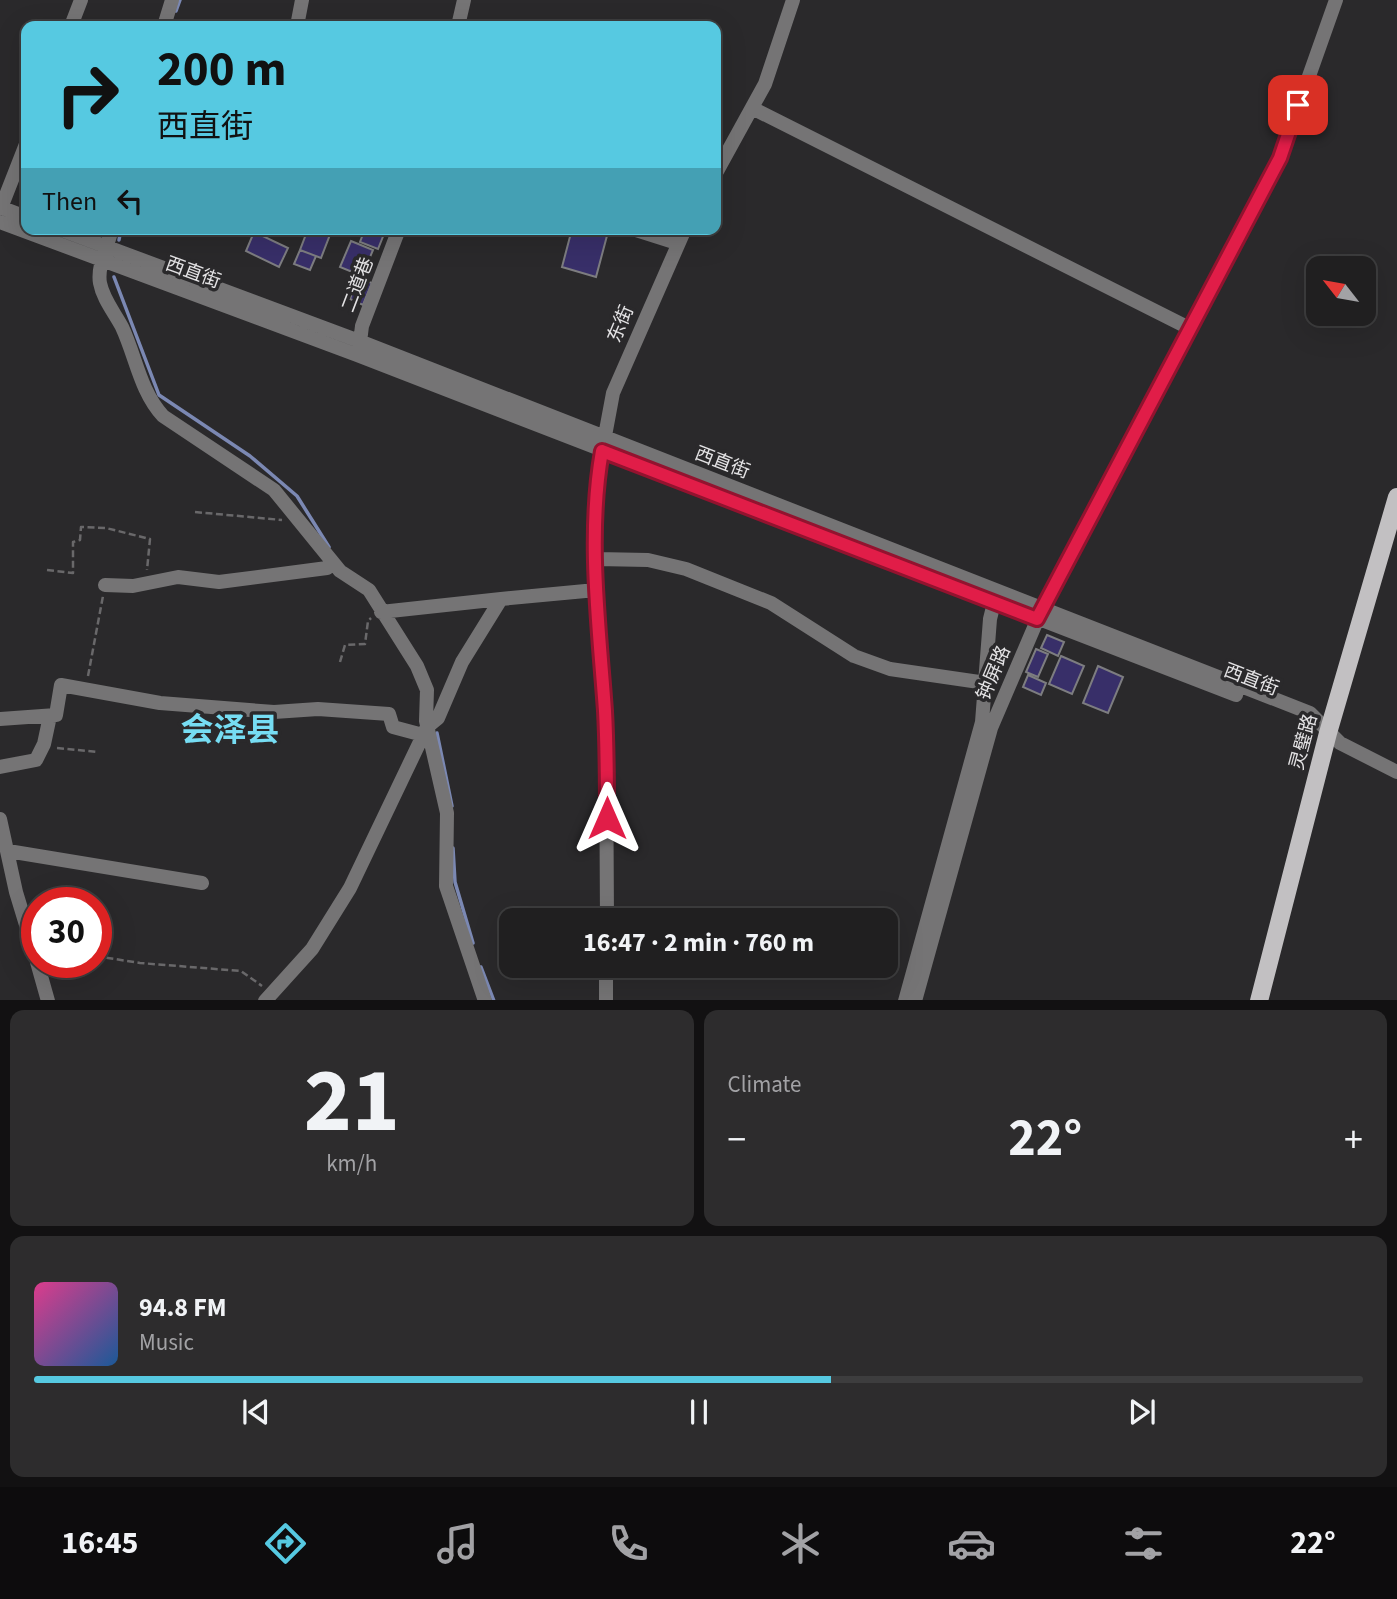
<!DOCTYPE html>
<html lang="en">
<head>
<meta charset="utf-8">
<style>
	body { margin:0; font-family:"Source Sans 3","Noto Sans SC",sans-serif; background:#2d2c2d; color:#f1f3f6; height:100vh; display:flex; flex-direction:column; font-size:26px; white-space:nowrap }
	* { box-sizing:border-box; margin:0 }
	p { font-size:23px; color:#a2a2a5 }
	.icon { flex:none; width:38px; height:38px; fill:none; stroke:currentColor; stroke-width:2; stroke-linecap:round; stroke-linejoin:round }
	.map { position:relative; height:1000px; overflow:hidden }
	.sheet { display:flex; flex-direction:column; gap:10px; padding:10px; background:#121112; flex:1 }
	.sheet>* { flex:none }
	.banner { position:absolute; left:21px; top:21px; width:700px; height:214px; border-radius:14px; box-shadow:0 7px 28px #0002,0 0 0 2px #3d3d3e; background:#56c9e1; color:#111; overflow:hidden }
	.needle { width:46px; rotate:301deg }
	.controls { position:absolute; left:1306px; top:256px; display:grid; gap:14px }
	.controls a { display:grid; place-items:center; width:70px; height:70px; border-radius:14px; background:#201f20; box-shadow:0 7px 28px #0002,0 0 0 2px #3d3d3e; font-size:35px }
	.speed { position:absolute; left:21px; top:887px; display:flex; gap:14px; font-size:35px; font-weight:700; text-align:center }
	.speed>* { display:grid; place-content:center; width:91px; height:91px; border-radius:50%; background:#201f20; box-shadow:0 7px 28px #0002,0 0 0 2px #3d3d3e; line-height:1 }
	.speed .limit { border:10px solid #d22; background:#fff; color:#111 }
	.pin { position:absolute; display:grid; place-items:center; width:60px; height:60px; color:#fff; margin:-30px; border-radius:14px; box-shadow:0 4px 10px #0006 }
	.me { position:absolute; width:77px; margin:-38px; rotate:0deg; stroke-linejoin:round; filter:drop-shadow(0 0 5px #0008) }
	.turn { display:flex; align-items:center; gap:24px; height:147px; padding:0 21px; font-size:32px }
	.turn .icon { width:91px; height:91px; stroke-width:2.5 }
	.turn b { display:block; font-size:49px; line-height:60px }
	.then { display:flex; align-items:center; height:66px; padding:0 21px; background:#0003; gap:14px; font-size:26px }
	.big { font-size:52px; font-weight:700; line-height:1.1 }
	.sheet .tile { flex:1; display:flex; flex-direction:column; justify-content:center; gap:10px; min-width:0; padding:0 24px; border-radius:14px; background:#2d2c2d }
	.sheet .dial { align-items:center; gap:0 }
	.dial b { font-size:91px; line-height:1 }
	.song { display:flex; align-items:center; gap:21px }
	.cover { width:84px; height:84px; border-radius:10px; background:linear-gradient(135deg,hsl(330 70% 55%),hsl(210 70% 35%)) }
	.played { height:7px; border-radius:4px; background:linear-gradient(90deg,#56c9e1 60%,#3d3d3e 60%) }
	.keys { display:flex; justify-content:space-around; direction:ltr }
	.heat { display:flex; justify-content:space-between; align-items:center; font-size:38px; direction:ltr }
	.sheet .tiles { flex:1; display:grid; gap:10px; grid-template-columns:1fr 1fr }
	.tile:last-child { grid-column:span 2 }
	.trip { position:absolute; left:499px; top:908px; width:399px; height:70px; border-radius:14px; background:#201f20; box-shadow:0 7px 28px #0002,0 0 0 2px #3d3d3e; font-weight:700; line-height:70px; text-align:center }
	.menu { display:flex; height:112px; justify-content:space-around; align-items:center; background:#0d0c0d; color:#a2a2a5 }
	.menu .icon { width:49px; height:49px }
	.menu .active { color:#56c9e1 }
	.menu b { font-size:32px; color:#f1f3f6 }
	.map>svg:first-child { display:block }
</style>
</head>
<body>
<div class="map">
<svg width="1397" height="1001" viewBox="0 0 1397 1001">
	<rect width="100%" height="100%" fill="#2a292b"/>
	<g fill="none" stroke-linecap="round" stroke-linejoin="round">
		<path stroke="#7b88b3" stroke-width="3.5" d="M 176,11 L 180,0
			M 119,240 L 121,229
			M 114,277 L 159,395 L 250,456 L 297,496 L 329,547
			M 437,733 L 452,806
			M 453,848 L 455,882 L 473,943
			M 481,967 L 494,1001"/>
	</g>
	<path fill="#382f69" stroke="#7d7d80" stroke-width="2" d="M 308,229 L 331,232 L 321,258 L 300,250 Z
		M 365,229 L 386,229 L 378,249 L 360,242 Z
		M 572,229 L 608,232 L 596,277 L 562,267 Z
		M 254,232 L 288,248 L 279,267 L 246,251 Z
		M 351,241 L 373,250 L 362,276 L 340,267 Z
		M 300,250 L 316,256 L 310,270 L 294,264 Z
		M 358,278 L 372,283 L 363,305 L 350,299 Z
		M 1047,635 L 1064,642 L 1058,656 L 1041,648 Z
		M 1036,649 L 1048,654 L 1038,677 L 1026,672 Z
		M 1061,656 L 1084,666 L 1072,694 L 1049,684 Z
		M 1098,666 L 1123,677 L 1108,713 L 1083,703 Z
		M 1028,675 L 1046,683 L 1041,695 L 1023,687 Z"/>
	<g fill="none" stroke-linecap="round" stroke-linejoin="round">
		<path stroke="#69686a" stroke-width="2.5" stroke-dasharray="7 3.5" stroke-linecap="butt" d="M 195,512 L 282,520
			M 47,570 L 73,573 L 73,542 L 80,540 L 81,527 L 106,528 L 150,539 L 147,570
			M 340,662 L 345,645 L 365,644 L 368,621 L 371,618
			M 88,676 L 103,596
			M 57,748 L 98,752
			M 96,956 L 140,963 L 241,971 L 262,986"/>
		<path stroke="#757475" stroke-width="14" d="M 71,26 L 81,0
			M 164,26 L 172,0
			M 297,26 L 302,0
			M 458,26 L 464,0
			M 752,108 L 1189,328
			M 716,173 L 765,84 L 793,0
			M 0,207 L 26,217
			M 1,208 L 26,144
			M 0,222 L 357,355 L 1236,695
			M 59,229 L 362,342 L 1310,713 L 1340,743 L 1397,772
			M 112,229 C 108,245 97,266 100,283 C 103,299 114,312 122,327 C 136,357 140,391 163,416 L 274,490 L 340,571 L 369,590 L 417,666 L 427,690 L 426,721 L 447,813 L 446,886 L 485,1001
			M 633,229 L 677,243
			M 359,350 L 362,326 L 399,229
			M 597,559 L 648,560 L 686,569 L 771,603 L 854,656 L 890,669 L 986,683
			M 105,585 L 133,586 L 178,577 L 219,582 L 327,568 L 333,563
			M 381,612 L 501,599
			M 0,719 L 56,715 L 61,685 L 160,703 L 274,712 L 318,709 L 389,714 L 393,727 L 423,735
			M 0,767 L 36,760 L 44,744 L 50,716
			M 0,819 L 16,892 L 37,961
			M 8,851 L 202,883
			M 607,920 L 606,735 L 596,590 L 596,484 L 613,393 L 685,229
			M 37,962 L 48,1001
			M 265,1001 L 312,949 L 350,888 L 427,727 L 438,718 L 462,662 L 501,599 L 596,590
			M 606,1001 L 606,966
			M 905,1001 L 982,722 L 990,619 L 996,595
			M 915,1001 L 991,728 L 1042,609 L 1280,158 L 1336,0"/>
		<path stroke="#c2c0c2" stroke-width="18" d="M 1259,1001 L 1328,733 L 1397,497"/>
	</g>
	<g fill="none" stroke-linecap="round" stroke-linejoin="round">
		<g stroke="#92132f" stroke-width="18">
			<path id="route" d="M 607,818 C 607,782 607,747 605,711 C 599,626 587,536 602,451 L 1037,619 L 1280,158 L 1298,105"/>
		</g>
		<use href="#route" stroke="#e11d48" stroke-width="12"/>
	</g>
	<g text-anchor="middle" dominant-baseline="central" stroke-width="7" stroke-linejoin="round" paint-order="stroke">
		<g font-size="19" fill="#e4e3e5" stroke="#2a292b">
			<text transform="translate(193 273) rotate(20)">西直街</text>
			<text transform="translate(358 285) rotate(-69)">二道巷</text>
			<text transform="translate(621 324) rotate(-67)">东街</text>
			<text transform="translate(722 463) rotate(21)">西直街</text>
			<text transform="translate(994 673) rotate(-67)">钟屏路</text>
			<text transform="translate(1251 680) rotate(21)">西直街</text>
			<text transform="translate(1304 742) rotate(-75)">灵璧路</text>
		</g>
		<g font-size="33" font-weight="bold" fill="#76ddf3" stroke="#2a292b">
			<text x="230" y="730">会泽县</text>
		</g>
	</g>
</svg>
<div class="controls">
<a><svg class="needle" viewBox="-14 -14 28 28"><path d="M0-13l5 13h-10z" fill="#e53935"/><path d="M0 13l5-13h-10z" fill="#a2a2a5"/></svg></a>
</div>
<div class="speed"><div class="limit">30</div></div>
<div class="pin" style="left:1298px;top:105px;background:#d93025"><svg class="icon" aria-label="arrive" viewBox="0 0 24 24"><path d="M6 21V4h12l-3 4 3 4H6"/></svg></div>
<svg class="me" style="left:607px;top:818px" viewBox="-20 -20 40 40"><path d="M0-17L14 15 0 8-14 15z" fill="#e11d48" stroke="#fff" stroke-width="4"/></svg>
<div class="trip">16:47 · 2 min · 760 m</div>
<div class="banner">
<div class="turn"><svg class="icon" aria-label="right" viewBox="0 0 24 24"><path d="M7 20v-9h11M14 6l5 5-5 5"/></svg><div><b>200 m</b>西直街</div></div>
<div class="then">Then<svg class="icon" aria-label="left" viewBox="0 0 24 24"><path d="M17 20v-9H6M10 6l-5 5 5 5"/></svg></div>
</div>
</div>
<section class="sheet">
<div class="tiles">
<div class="tile dial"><b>21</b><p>km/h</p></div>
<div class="tile"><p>Climate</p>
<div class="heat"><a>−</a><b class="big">22°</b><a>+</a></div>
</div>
<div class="tile">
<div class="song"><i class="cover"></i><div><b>94.8 FM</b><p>Music</p></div></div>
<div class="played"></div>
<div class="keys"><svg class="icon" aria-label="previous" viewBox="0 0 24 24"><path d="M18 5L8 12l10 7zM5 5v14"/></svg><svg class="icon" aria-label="pause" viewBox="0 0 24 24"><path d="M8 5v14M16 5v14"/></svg><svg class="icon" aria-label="next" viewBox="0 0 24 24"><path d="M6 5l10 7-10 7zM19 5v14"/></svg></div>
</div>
</div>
</section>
<nav class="menu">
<b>16:45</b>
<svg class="icon active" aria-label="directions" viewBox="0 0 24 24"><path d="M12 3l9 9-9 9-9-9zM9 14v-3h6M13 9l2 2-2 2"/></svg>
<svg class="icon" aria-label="music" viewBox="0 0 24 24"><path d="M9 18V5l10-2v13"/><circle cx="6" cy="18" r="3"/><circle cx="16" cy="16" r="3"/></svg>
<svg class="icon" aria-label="phone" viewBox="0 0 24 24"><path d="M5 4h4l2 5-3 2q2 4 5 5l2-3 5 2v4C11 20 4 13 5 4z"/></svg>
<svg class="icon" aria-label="climate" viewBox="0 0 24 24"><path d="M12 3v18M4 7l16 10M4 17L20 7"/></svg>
<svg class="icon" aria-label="car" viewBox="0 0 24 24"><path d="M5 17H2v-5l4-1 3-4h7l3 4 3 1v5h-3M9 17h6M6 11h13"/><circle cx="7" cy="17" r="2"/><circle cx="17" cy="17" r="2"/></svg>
<svg class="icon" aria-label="filters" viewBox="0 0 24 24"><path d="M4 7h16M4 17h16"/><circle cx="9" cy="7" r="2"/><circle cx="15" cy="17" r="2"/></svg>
<b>22°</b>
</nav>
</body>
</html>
